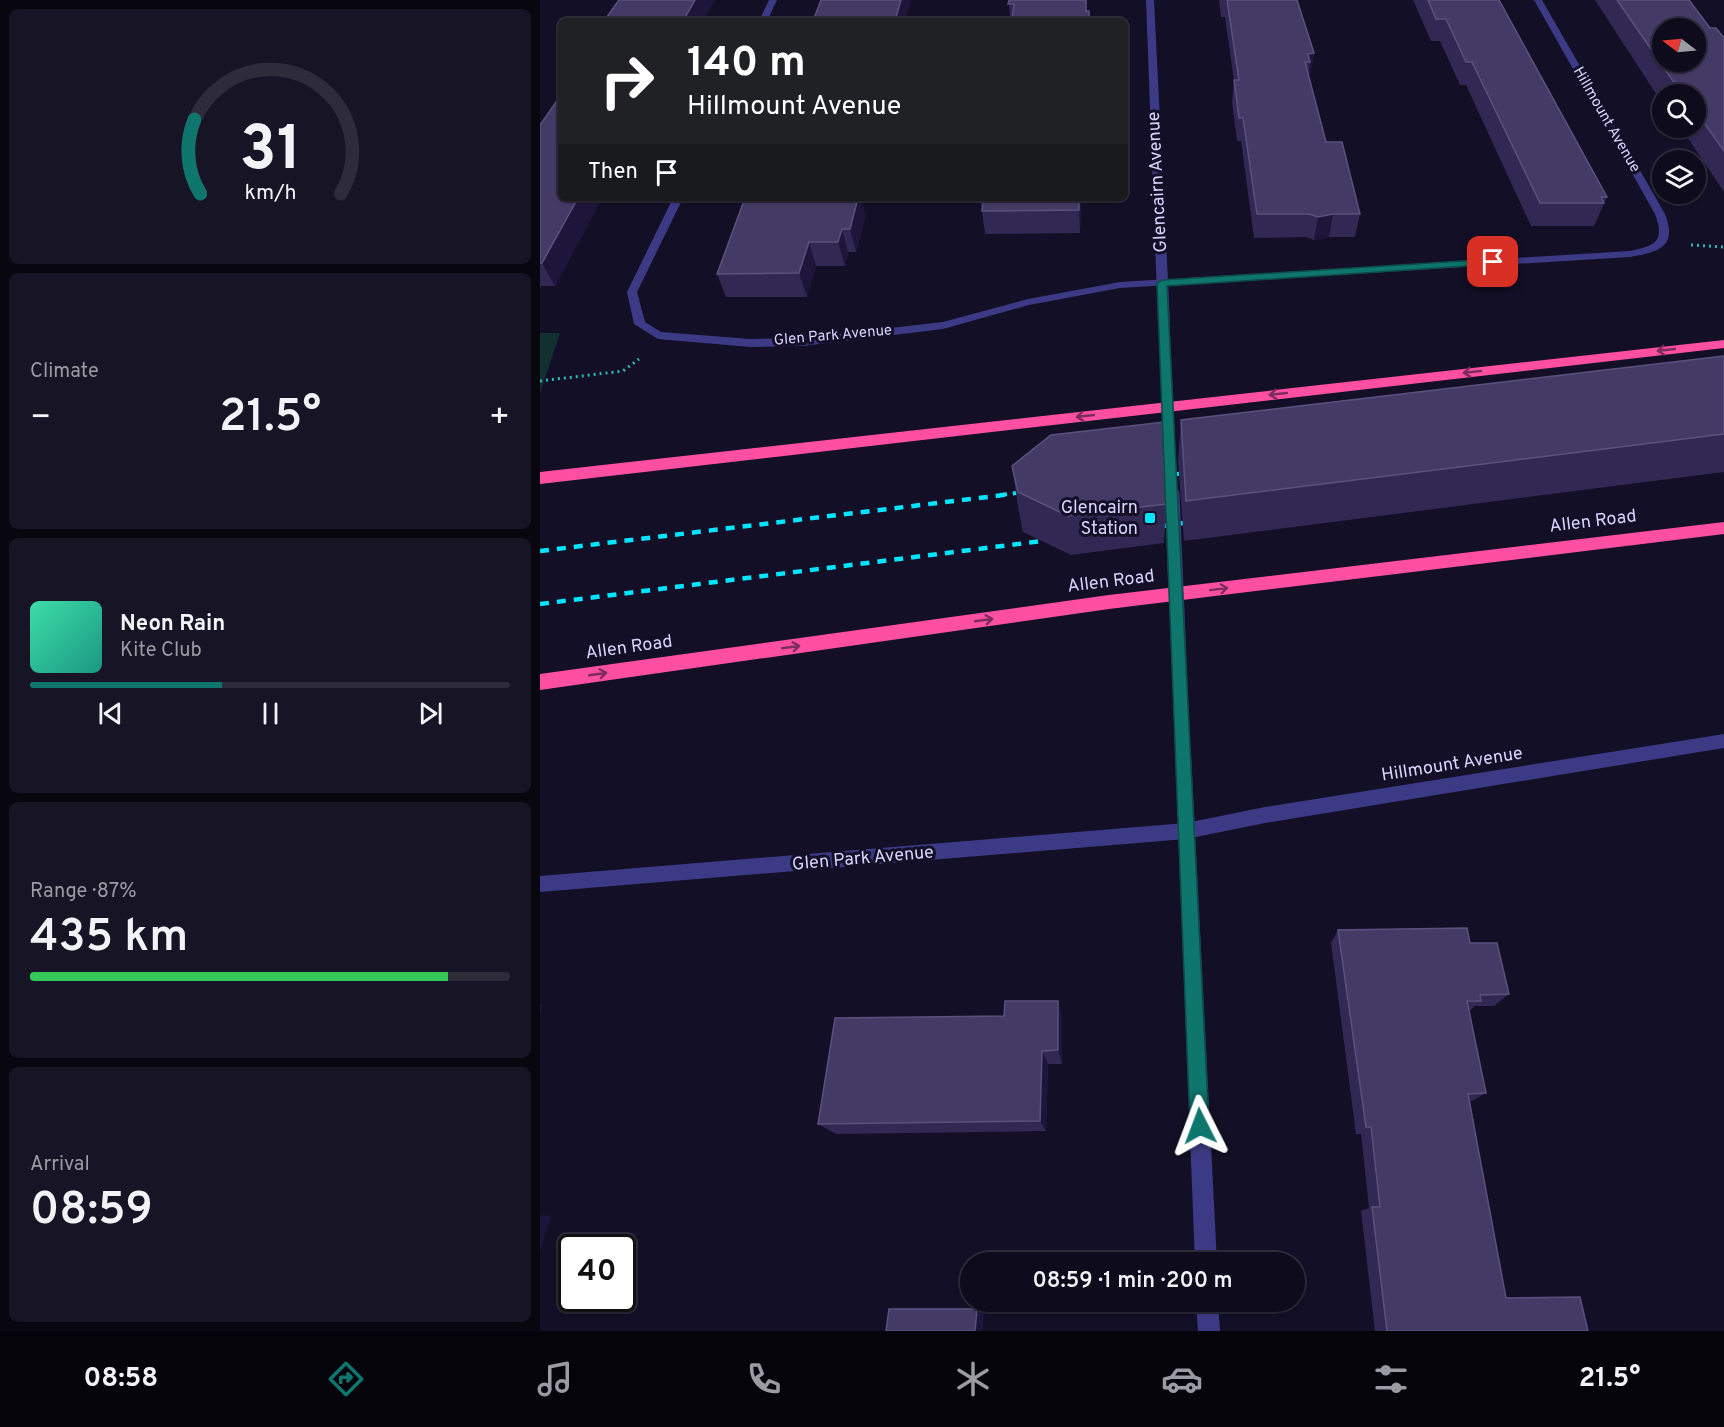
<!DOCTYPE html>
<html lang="en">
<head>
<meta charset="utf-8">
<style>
	body { margin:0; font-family:Overpass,sans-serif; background:#171425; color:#f1f3f6; height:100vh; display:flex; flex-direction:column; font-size:22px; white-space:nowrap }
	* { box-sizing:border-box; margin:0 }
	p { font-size:20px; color:#9b9ba3 }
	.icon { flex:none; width:33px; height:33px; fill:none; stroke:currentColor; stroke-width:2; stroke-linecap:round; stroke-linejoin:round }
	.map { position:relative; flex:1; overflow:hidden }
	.sheet { display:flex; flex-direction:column; gap:9px; padding:9px; background:#08060f; width:540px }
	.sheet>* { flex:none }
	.banner { position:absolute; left:18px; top:18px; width:570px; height:183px; border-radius:9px; box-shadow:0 2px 4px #0004,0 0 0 2px #2e2b3b; background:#202124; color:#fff; overflow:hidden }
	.needle { width:39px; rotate:286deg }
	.tools { position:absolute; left:1112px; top:18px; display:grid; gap:12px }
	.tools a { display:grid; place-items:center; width:54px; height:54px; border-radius:50%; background:#0e0b1c; box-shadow:0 2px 4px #0004,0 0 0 2px #2e2b3b; font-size:30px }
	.speed { position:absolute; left:18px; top:1234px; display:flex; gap:12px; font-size:30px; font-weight:700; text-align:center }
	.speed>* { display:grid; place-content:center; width:78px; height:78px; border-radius:50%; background:#0e0b1c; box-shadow:0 2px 4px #0004,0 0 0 2px #2e2b3b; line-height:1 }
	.speed .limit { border:3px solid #111; border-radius:9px; background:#fff; color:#111 }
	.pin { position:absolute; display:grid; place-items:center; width:51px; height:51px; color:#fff; margin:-26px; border-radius:12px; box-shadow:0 3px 9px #0006 }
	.me { position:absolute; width:66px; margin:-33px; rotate:357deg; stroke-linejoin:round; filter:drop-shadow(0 0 4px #0008) }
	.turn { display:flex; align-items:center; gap:21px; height:126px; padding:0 30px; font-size:27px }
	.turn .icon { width:78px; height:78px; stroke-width:2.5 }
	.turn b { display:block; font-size:42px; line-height:51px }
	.then { display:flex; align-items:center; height:57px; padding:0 30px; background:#0003; gap:12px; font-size:22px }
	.big { font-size:45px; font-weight:600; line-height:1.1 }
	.sheet .card { flex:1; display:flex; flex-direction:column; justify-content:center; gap:9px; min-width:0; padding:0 21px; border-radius:9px; background:#171425 }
	.sheet .dial { align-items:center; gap:0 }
	.dial svg { height:156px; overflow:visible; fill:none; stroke:#2e2b3b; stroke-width:7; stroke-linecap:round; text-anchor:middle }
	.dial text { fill:#f1f3f6; stroke:none }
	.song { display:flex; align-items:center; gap:18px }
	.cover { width:72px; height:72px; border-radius:9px; background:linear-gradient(135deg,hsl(160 70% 55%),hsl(170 70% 35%)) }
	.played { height:6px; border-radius:3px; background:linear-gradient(90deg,#0f766e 40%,#2e2b3b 40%) }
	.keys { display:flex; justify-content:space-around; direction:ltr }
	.heat { display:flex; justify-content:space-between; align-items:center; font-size:33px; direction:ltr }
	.charge { height:9px; border-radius:4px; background:linear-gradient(90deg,#34c759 87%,#2e2b3b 0) }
	.trip { position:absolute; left:420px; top:1252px; width:345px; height:60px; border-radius:30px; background:#0e0b1c; box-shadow:0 2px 4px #0004,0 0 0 2px #2e2b3b; font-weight:600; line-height:60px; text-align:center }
	.dock { display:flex; height:96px; justify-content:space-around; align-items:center; background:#06040b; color:#9b9ba3 }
	.dock .icon { width:42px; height:42px }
	.dock .active { color:#0f766e }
	.dock b { font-size:27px; color:#f1f3f6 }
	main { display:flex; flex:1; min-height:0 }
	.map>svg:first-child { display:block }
</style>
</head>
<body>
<main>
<section class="sheet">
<div class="card dial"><svg viewBox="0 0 100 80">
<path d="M14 69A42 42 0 1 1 86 69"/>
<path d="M14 69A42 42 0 0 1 11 31" stroke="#0f766e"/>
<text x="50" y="56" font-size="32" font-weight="700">31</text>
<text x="50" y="72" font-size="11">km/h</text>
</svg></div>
<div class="card"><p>Climate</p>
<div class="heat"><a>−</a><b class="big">21.5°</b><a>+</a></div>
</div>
<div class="card">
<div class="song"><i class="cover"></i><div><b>Neon Rain</b><p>Kite Club</p></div></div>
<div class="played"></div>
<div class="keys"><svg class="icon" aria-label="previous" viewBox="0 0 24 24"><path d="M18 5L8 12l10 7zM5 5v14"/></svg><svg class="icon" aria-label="pause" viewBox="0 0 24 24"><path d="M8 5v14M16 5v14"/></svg><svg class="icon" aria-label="next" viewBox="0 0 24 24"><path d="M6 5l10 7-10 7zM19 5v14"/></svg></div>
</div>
<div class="card"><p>Range · 87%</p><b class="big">435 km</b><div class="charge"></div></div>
<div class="card"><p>Arrival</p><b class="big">08:59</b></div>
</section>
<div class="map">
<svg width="1184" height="1331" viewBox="0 0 1184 1331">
	<rect width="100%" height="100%" fill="#130f26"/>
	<path fill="#12302f" d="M 0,333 L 20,333 L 0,393 Z"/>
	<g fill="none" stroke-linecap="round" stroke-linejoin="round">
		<path stroke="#2fb8b0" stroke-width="3" stroke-dasharray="2 4" stroke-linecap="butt" d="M 1151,245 L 1184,247
			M 0,381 L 83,371 L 99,359"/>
		<path fill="#3d3a85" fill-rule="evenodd" d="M 229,0 L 237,0 L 227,21 L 219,21 Z
			M 994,0 L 1002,0 L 1125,214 C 1138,247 1118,252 1090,257 L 580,288 L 489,305 L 403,329 L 263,346 L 210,347 L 118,339 L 94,324 L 87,292 L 133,198 L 143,198 L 97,292 L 105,322 L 121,332 L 210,339 L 263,338 L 403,322 L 488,299 L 580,282 L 1090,251 C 1116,246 1125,241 1115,214 Z
			M 1184,734 L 1184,748 L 725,823 L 646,839 L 0,892 L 0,876 L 646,823 L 725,807 Z"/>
		<path fill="#3d3a85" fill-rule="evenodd" d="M 606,0 L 614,0 L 630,322 L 624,326 L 618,322 Z
			M 643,746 L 649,748 L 651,753 L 677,1263 L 655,1263 L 635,753 L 637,748 Z
			M 656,1302 L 678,1302 L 680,1331 L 658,1331 Z"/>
		<path fill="#ff4fa3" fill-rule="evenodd" d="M 1184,340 L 1184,348 L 0,484 L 0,472 Z
			M 1184,522 L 1184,534 L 569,609 L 0,690 L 0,674 L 569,595 Z"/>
		<path stroke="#00e5ff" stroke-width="4" stroke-dasharray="7 6" stroke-linecap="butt" d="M 609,477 L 657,472
			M 460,495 L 493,491"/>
		<path stroke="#00e5ff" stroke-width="4.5" stroke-dasharray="9 8" stroke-linecap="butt" d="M 607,528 L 658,521
			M 0,551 L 472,494
			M 0,604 L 518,539"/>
		<path stroke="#3d3a85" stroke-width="11" d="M 624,322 L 632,495"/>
		<path stroke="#3d3a85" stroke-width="15" d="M 632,494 L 643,753"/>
	</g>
	<path fill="#312854" d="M 469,0 L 549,11 L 550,21 L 470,21 Z
		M 679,0 L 757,0 L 774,53 L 770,75 L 769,76 L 786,142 L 820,214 L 815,237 L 789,237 L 774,240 L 766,237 L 714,238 L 701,141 L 697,141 L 692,102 L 694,81 L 685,17 L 681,17 Z
		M 873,0 L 959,0 L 1067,197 L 1054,226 L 991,226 L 926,85 L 920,85 L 900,41 L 891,41 Z
		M 1055,0 L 1149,0 L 1170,28 L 1184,38 L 1184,192 L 1141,128 L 1155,128 L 1155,94 L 1122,94 L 1122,103 Z
		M 0,125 L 21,198 L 62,198 L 15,286 L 1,286 L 0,289 Z
		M 541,198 L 540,233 L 445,234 L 442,211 Z
		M 326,215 L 316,252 L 308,252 L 305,266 L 276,266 L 267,297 L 186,297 L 177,274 Z
		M 1184,356 L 1184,472 L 644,541 L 638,461 L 641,420 Z
		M 472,466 L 626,504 L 624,543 L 531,555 L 483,532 L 478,507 Z
		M 798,930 L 969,994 L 954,1006 L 935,1006 L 929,1011 L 946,1093 L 932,1101 L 929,1101 L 966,1297 L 1048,1331 L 835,1331 L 821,1211 L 829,1208 L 821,1134 L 816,1134 L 791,943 Z
		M 518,1001 L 522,1018 L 522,1064 L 508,1064 L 506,1131 L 296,1134 L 278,1124 L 464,1016 Z
		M 360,1308 L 444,1308 L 442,1331 L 349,1309 Z"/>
	<path fill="#1d163a" d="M 155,0 L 175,0 L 163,21 L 143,21 Z
		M 361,0 L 371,0 L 365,21 L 355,21 Z
		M 774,53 L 770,75 L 768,76 L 770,62 L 768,54 Z
		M 38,198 L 62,198 L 15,286 L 2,263 Z
		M 318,198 L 321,198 L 326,215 L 316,252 L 310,229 Z
		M 539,198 L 541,198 L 540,233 L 539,210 Z
		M 793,214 L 789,237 L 774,240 L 778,217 Z
		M 302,229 L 308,252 L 305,266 L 298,242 Z
		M 269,242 L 276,266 L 267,297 L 259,273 Z
		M 518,1001 L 522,1018 L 522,1064 L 518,1050 Z
		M 0,1004 L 3,1005 L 0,1013 Z
		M 502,1051 L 508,1064 L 506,1131 L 500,1121 Z
		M 0,1215 L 11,1216 L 0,1252 Z
		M 444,1308 L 442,1331 L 435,1331 L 437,1309 Z"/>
	<path fill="#433a66" stroke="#5a527e" stroke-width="1.5" fill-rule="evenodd" d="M 79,0 L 155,0 L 143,21 L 64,21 Z
		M 281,0 L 361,0 L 355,21 L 273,21 Z
		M 469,0 L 546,0 L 546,11 L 549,11 L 549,21 L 472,21 L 474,4 L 468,4 Z
		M 687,0 L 757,0 L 774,53 L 768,54 L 770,62 L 765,62 L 786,142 L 802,142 L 820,214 L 793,214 L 778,217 L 769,214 L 717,214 L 703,118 L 699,118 L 694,80 L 699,80 Z
		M 888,0 L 959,0 L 1067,197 L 1061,197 L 1064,203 L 1000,203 L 932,62 L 926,62 L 906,19 L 896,19 Z
		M 1077,0 L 1149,0 L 1170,28 L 1176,28 L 1184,38 L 1184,151 L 1155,110 L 1155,94 L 1142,94 ZM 1122,28 L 1155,28 L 1155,62 L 1122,62 Z
		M 21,95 L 21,198 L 38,198 L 2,263 L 0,263 L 0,125 Z
		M 205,198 L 318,198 L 310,229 L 302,229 L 298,242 L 269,242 L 259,273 L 177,274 Z
		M 443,198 L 539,198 L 539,210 L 442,211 Z
		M 1184,356 L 1184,434 L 646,501 L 641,420 Z
		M 624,422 L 626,504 L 528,516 L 478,492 L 472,466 L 511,435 Z
		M 927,928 L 930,943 L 957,943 L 969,994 L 940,995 L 941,1001 L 927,1001 L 946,1093 L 928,1094 L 966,1298 L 1040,1297 L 1048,1331 L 847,1331 L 832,1207 L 840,1207 L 831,1127 L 826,1127 L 798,930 Z
		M 465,1001 L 518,1001 L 518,1050 L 502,1051 L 500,1121 L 278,1124 L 295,1018 L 464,1016 Z
		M 349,1309 L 437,1309 L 435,1331 L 346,1331 Z"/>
	<defs><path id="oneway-shaft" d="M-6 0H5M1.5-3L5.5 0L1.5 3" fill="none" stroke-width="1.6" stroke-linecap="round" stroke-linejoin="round" transform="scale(1.5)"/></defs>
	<g stroke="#7d2c5e">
		<use href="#oneway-shaft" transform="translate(1126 350) rotate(174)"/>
		<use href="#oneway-shaft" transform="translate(932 372) rotate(174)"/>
		<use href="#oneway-shaft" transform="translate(738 394) rotate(174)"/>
		<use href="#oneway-shaft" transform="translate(545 416) rotate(174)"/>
		<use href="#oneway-shaft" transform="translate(679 589) rotate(-7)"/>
		<use href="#oneway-shaft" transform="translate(444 620) rotate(-8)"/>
		<use href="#oneway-shaft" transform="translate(251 647) rotate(-8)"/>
		<use href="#oneway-shaft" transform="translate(58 674) rotate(-8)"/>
	</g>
	<path fill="#0f766e" stroke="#0a4d48" stroke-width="1.5" d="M 953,259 L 957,260 L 957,264 L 627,286 L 669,1126 L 666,1133 L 660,1136 L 653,1133 L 650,1126 L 617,283 L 622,280 Z"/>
	<rect fill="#00e5ff" stroke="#130f26" stroke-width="2" x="604" y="512" width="12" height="12" rx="3"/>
	<g text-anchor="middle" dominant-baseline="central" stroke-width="6" stroke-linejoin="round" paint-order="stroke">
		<g font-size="15" fill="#d9d4ff" stroke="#130f26">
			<text transform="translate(1066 120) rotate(60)">Hillmount Avenue</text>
			<text transform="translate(293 336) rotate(-5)">Glen Park Avenue</text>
		</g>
		<g font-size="18" fill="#d9d4ff" stroke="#130f26">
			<text transform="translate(618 182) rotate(-93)">Glencairn Avenue</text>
			<text transform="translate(1053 522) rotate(-7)">Allen Road</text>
			<text transform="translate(571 582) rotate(-7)">Allen Road</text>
			<text transform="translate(89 648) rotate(-8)">Allen Road</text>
			<text transform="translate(912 765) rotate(-9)">Hillmount Avenue</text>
			<text transform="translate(323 859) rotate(-5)">Glen Park Avenue</text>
		</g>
		<g font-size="18" fill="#d9d4ff" stroke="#130f26" text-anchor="end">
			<text x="598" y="508">Glencairn<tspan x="598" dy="21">Station</tspan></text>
		</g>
	</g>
</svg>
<div class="tools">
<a><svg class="needle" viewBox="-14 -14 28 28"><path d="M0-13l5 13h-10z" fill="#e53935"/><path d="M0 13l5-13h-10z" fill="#9b9ba3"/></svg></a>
<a><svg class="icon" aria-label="search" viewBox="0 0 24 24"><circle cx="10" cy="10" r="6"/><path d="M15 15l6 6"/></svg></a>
<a><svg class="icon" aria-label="layers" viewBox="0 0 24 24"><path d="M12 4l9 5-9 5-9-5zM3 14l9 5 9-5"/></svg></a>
</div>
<div class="speed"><div class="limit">40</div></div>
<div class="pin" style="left:953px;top:262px;background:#d93025"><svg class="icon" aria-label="arrive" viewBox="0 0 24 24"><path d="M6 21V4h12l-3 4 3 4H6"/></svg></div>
<svg class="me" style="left:660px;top:1126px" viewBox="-20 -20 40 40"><path d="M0-17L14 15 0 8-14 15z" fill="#0f766e" stroke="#fff" stroke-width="4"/></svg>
<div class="trip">08:59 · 1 min · 200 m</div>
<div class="banner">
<div class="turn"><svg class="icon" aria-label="right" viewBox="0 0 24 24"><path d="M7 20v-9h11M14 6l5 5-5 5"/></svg><div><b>140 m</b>Hillmount Avenue</div></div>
<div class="then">Then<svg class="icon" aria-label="arrive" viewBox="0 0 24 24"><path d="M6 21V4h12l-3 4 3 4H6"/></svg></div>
</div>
</div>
</main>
<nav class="dock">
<b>08:58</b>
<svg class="icon active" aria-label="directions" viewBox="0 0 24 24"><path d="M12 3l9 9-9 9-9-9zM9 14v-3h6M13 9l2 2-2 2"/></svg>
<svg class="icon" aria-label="music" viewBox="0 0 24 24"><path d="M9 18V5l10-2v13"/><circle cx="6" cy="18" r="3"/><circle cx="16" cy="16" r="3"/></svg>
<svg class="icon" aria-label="phone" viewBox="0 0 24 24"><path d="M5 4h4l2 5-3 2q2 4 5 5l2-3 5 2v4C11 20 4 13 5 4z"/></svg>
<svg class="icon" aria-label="climate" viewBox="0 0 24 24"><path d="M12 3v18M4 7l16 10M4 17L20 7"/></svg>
<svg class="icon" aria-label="car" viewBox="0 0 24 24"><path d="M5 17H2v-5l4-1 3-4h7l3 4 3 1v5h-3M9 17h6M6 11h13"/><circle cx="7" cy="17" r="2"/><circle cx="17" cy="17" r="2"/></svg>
<svg class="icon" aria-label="filters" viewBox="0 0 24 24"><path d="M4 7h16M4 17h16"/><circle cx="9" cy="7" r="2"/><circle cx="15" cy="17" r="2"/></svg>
<b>21.5°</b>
</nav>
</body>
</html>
